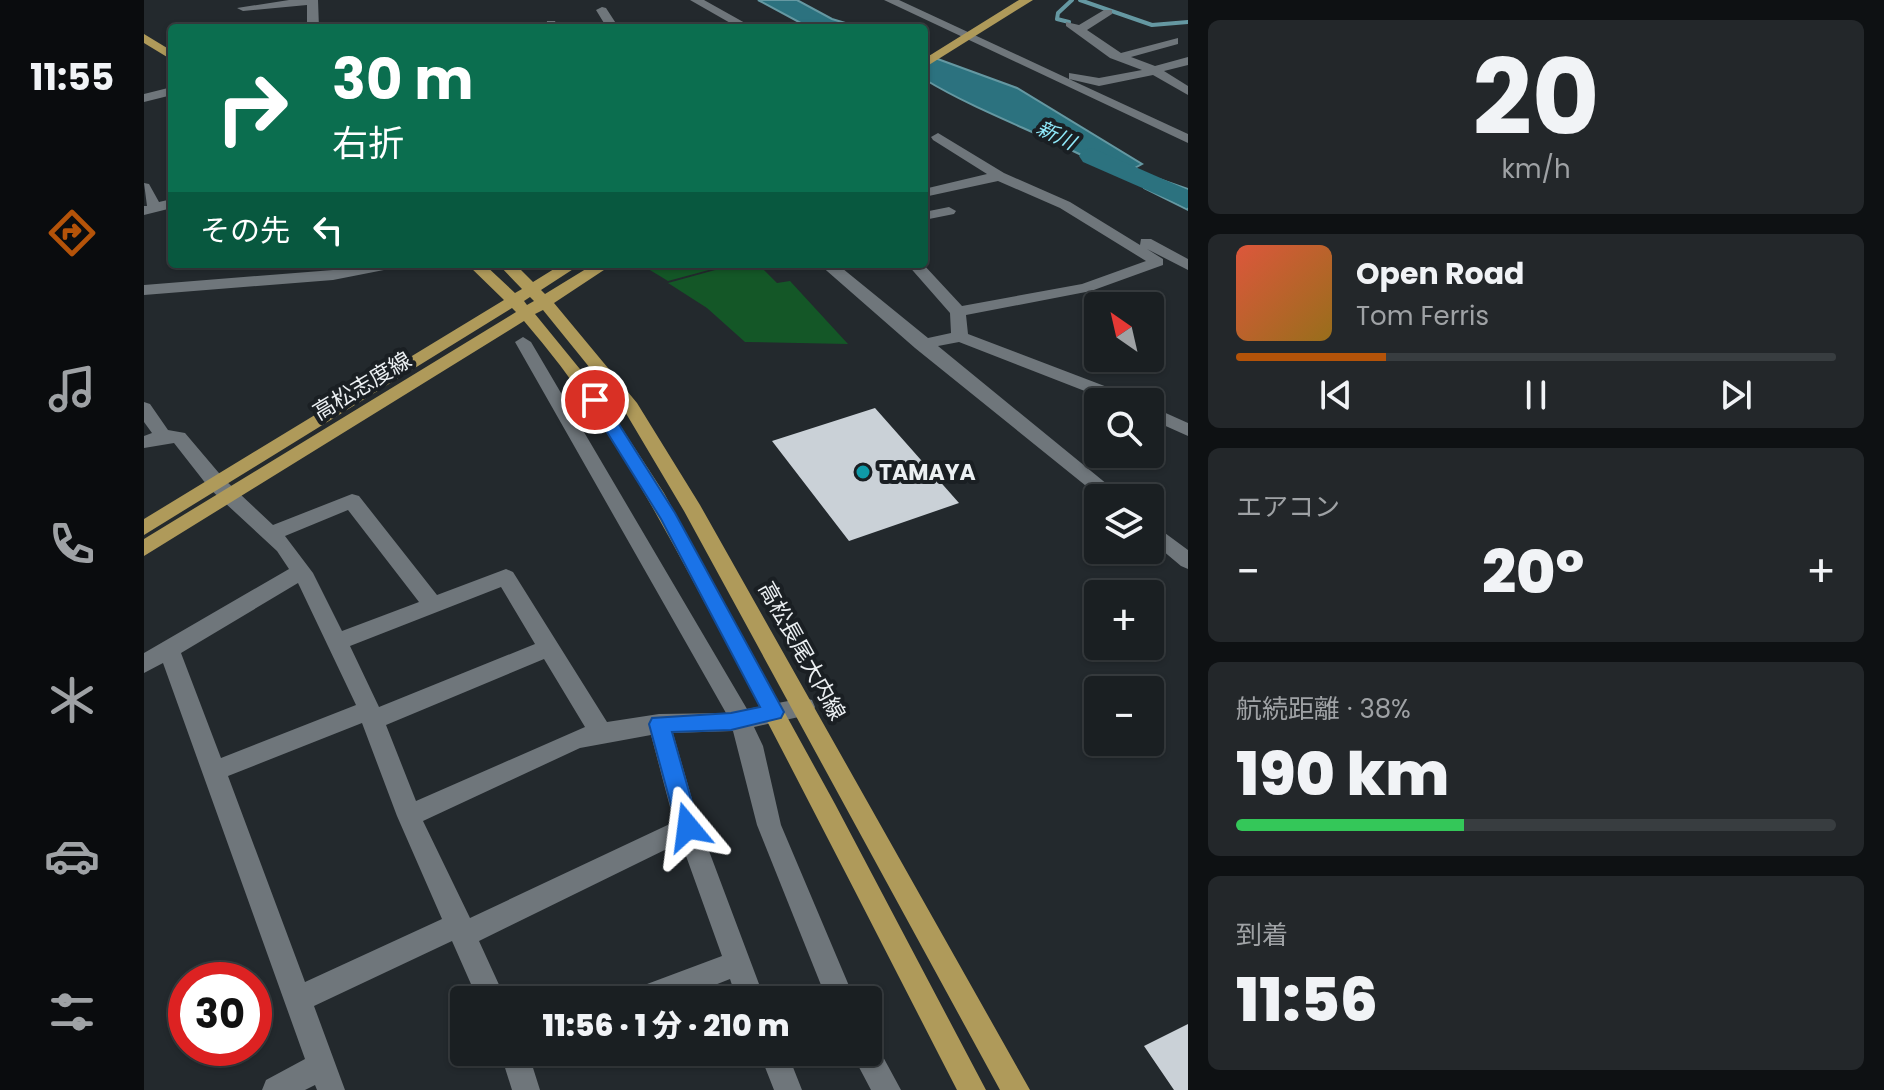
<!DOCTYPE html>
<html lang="ja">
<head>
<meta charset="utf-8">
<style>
	body { margin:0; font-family:Poppins,"Noto Sans JP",sans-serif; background:#23272a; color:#f1f3f6; height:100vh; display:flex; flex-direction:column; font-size:30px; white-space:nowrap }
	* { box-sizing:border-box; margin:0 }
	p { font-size:26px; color:#9fa2a5 }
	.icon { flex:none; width:44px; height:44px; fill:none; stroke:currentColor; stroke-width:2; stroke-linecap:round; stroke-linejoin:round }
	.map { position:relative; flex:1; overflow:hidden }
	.details { display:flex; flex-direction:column; gap:20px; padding:20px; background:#0e1113; width:696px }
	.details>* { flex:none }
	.banner { position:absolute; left:24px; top:24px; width:760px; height:244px; border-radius:8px; box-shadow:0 2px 6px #0004,0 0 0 2px #383d40; background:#0b6e4f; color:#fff; overflow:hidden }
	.needle { width:52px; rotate:326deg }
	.buttons { position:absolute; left:940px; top:292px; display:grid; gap:16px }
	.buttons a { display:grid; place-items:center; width:80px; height:80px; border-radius:8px; background:#1a1f22; box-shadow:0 2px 6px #0004,0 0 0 2px #383d40; font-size:40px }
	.speed { position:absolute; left:24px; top:962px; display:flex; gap:16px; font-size:40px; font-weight:700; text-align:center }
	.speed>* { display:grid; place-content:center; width:104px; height:104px; border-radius:50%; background:#1a1f22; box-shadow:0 2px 6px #0004,0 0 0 2px #383d40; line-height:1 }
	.speed .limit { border:12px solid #d22; background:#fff; color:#111 }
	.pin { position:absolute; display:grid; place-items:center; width:68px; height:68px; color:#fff; margin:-34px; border:4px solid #fff; border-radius:50%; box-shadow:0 2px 8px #0007 }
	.me { position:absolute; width:88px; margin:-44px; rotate:344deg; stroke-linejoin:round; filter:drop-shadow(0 0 6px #0008) }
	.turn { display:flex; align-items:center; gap:28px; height:168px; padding:0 32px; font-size:36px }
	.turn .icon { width:104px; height:104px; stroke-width:2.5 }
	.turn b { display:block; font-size:56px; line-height:68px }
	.then { display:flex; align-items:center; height:76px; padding:0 32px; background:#0003; gap:16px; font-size:30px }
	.big { font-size:60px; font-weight:800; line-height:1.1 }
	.details .widget { flex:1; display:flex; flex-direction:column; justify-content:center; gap:12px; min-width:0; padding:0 28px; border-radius:12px; background:#23272a }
	.details .dial { align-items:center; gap:0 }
	.dial b { font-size:104px; line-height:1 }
	.song { display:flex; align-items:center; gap:24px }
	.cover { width:96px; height:96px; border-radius:12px; background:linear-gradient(135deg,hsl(10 70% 55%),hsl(40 70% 35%)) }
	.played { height:8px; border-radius:4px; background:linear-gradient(90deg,#b45309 25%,#383d40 25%) }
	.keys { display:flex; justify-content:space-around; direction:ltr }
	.heat { display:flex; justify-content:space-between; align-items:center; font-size:44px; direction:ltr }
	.charge { height:12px; border-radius:6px; background:linear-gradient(90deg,#34c759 38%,#383d40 0) }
	.trip { position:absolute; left:306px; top:986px; width:432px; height:80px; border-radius:8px; background:#1a1f22; box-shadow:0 2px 6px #0004,0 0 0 2px #383d40; font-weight:800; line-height:80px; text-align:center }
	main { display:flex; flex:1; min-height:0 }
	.dock { display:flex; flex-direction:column; width:144px; justify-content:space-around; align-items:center; background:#0a0c0e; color:#9fa2a5 }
	.dock .icon { width:56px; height:56px }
	.dock .current { color:#b45309 }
	.dock b { font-size:36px; color:#f1f3f6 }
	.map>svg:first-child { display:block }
</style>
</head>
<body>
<main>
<nav class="dock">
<b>11:55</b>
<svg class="icon current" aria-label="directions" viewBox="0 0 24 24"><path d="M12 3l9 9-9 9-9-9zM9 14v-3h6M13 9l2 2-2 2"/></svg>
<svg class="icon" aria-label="music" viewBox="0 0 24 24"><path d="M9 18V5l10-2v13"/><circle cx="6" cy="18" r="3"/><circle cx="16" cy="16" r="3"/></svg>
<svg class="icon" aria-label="phone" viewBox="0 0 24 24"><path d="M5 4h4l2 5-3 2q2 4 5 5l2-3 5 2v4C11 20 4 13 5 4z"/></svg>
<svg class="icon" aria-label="climate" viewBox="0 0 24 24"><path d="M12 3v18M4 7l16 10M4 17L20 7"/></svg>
<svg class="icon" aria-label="car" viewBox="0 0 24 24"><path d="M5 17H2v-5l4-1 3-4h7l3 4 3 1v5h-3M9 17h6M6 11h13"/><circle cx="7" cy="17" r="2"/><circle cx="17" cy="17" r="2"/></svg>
<svg class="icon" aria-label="filters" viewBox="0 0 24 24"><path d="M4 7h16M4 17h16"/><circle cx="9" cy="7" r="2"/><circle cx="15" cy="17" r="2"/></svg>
</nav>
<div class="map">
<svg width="1044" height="1090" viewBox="0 0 1044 1090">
	<rect width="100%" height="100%" fill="#23292d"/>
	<path fill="#145727" d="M 496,264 L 587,264 L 524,281 Z
		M 593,264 L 614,264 L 633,283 L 646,281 L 704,344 L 601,342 L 563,308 L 524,283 Z"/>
	<path fill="#2c727f" stroke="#6598a2" stroke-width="2" d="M 614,0 L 653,0 L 688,19 L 718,28 L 666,28 Z
		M 780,54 L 873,88 L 998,164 L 989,169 L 1000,175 L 992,179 L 981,173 L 975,175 C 912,138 841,116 780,79 Z
		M 1015,179 L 1044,189 L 1044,210 L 1000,188 L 999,185 Z"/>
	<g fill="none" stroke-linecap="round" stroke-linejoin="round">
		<path stroke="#6598a2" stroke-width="4" d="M 936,0 L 1008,25 L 1044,22
			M 925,22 L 913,19 L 914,13 L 928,0"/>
		<path fill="#2c727f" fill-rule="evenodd" d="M 948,148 L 1044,190 L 1044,208 L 939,162 L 935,156 L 939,150 Z"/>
	</g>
	<path fill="#cad1d7" d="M 731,408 L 815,503 L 705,541 L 628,441 Z
		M 1044,1024 L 1044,1090 L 1030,1090 L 1000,1046 Z"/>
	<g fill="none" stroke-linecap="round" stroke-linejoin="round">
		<path fill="#6f767b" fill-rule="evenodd" d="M 145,0 L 174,0 L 175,28 L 163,28 L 163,5 L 99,11 L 93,8 Z
			M 546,0 L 560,0 L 610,28 L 595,28 Z
			M 740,0 L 755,0 L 925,79 L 925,73 L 955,78 L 998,70 L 966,58 L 922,26 L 922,22 L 935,25 L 960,10 L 968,10 L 968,14 L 943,30 L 977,53 L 1034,38 L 1034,44 L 987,57 L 1011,66 L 1044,57 L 1044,65 L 1020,71 L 1044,86 L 1044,95 L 1009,75 L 955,86 L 925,79 L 1044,134 L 1044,143 Z
			M 458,7 L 462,8 L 475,28 L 463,28 L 452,10 Z
			M 403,21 L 411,21 L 414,28 L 402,28 Z
			M 28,87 L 28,95 L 0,102 L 0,94 Z
			M 794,133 L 860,173 L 926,202 L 996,245 L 997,239 L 1007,239 L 1044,259 L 1044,270 L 1003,249 L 1019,259 L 1019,265 L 947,291 L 822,315 L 824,334 L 992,398 L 995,402 L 969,402 L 815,342 L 794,346 L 980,498 L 957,498 L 771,348 L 675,264 L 693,264 L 784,338 L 807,333 L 806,313 L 763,264 L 779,264 L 818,306 L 938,284 L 1002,261 L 916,208 L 854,181 L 780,197 L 780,189 L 843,174 L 789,140 L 787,137 Z
			M 0,183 L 5,184 L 15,202 L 28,199 L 28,208 L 0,215 L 0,206 L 3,206 Z
			M 805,207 L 812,211 L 810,214 L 780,220 L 780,212 Z
			M 221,264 L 253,264 L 245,269 L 189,280 L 0,295 L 0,285 L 189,270 Z
			M 379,337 L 387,342 L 603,709 L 660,698 L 668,700 L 671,707 L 668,714 L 610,727 L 619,746 L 637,825 L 711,1000 L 683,1000 L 613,825 L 589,731 L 529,733 L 556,827 L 621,1000 L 593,1000 L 586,979 L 533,1000 L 483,1000 L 487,990 L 578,956 L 537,842 L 335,941 L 362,1000 L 334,1000 L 308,941 L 170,1006 L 201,1090 L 173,1090 L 171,1085 L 161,1090 L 118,1090 L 122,1080 L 161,1059 L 19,663 L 0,673 L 0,653 L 145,569 L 133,551 L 66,489 L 30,443 L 0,448 L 0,436 L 8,433 L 0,422 L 0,402 L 6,404 L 24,430 L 41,433 L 80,479 L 129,525 L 208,494 L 215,496 L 293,595 L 362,569 L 369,572 L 463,722 L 515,714 L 582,713 L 371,342 ZM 204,510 L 275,602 L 198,631 L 169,573 L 141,536 ZM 154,583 L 212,705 L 77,758 L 37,653 ZM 357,587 L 391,644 L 235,707 L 206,646 ZM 400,659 L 441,727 L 272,801 L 242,725 ZM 218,723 L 253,816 L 298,919 L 161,982 L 84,776 ZM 507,735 L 530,822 L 326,918 L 279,821 L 436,748 Z
			M 1006,406 L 1044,423 L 1044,436 L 1006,419 Z
			M 1006,522 L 1044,550 L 1044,569 L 1037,566 L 1006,540 Z
			M 724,1039 L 731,1042 L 757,1090 L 727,1090 L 707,1052 L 724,1052 Z
			M 356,1052 L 384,1052 L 396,1090 L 368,1090 Z
			M 615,1052 L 643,1052 L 658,1090 L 630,1090 Z"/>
		<path fill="#af9a5a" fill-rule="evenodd" d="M 875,0 L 889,0 L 780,68 L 780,59 Z
			M 0,34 L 28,51 L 28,60 L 0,43 Z
			M 323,264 L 340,264 L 371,293 L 378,289 L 354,264 L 371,264 L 389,282 L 418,264 L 437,264 L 397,290 L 401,294 L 450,264 L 469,264 L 410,303 L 493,403 L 556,505 L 886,1090 L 856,1090 L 540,511 L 480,410 L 399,310 L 391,314 L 453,390 L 520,493 L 691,804 L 842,1090 L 813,1090 C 738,944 664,799 588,654 C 526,538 467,421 380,321 L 0,556 L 0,539 L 372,312 L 368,308 L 0,535 L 0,519 L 360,300 ZM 386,297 L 390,301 L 383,305 L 380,301 Z"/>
	</g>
	<path fill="#1a73e8" stroke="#114b97" stroke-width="2" d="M 451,395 L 457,396 L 531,513 L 640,712 L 637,718 L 587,730 L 528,732 L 555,827 L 552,834 L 544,837 L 536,834 L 533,827 L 505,724 L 508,718 L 587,713 L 616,707 L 517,519 L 443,400 Z"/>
	<circle fill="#0f9aa8" stroke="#1a1f23" stroke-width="3" cx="719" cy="472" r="8"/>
	<g text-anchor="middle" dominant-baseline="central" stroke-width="8" stroke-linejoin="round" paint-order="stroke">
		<g font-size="20" font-style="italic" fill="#90eafb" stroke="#1a1f23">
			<text transform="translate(912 135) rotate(26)">新川</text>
		</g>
		<g font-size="22" fill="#ebeff2" stroke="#1a1f23">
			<text transform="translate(218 386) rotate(-31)">高松志度線</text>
			<text transform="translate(658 651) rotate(61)">高松長尾大内線</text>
		</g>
		<g font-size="22" font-weight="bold" fill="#ebeff2" stroke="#1a1f23" text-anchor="start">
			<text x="735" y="472">TAMAYA</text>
		</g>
	</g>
</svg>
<div class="buttons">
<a><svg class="needle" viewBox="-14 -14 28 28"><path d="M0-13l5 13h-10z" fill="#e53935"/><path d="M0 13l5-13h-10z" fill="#9fa2a5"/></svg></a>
<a><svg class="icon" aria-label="search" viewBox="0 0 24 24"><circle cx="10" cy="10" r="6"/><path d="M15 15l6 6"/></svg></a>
<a><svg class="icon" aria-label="layers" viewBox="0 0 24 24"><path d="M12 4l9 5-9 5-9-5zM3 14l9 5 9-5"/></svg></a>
<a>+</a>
<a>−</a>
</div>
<div class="speed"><div class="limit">30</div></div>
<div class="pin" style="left:451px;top:400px;background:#d93025"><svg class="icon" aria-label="arrive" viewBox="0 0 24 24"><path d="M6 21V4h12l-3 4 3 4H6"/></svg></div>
<svg class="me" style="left:544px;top:827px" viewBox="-20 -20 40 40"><path d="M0-17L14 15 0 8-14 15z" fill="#1a73e8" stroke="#fff" stroke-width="4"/></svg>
<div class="trip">11:56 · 1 分 · 210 m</div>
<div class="banner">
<div class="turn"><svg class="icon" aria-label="right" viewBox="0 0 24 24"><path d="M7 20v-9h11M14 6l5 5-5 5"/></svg><div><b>30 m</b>右折</div></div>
<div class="then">その先<svg class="icon" aria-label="left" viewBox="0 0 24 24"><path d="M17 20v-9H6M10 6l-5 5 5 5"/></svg></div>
</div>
</div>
<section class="details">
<div class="widget dial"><b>20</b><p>km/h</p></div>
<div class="widget">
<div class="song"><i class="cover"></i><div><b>Open Road</b><p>Tom Ferris</p></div></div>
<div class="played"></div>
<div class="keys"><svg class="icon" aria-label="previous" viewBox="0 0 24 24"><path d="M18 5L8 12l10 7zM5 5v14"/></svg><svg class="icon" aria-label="pause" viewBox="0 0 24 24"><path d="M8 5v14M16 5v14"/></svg><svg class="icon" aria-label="next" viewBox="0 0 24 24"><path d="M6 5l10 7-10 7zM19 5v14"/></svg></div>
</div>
<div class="widget"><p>エアコン</p>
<div class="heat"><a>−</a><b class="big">20°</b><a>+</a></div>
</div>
<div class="widget"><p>航続距離 · 38%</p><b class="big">190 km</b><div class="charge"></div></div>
<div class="widget"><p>到着</p><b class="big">11:56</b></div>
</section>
</main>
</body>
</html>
